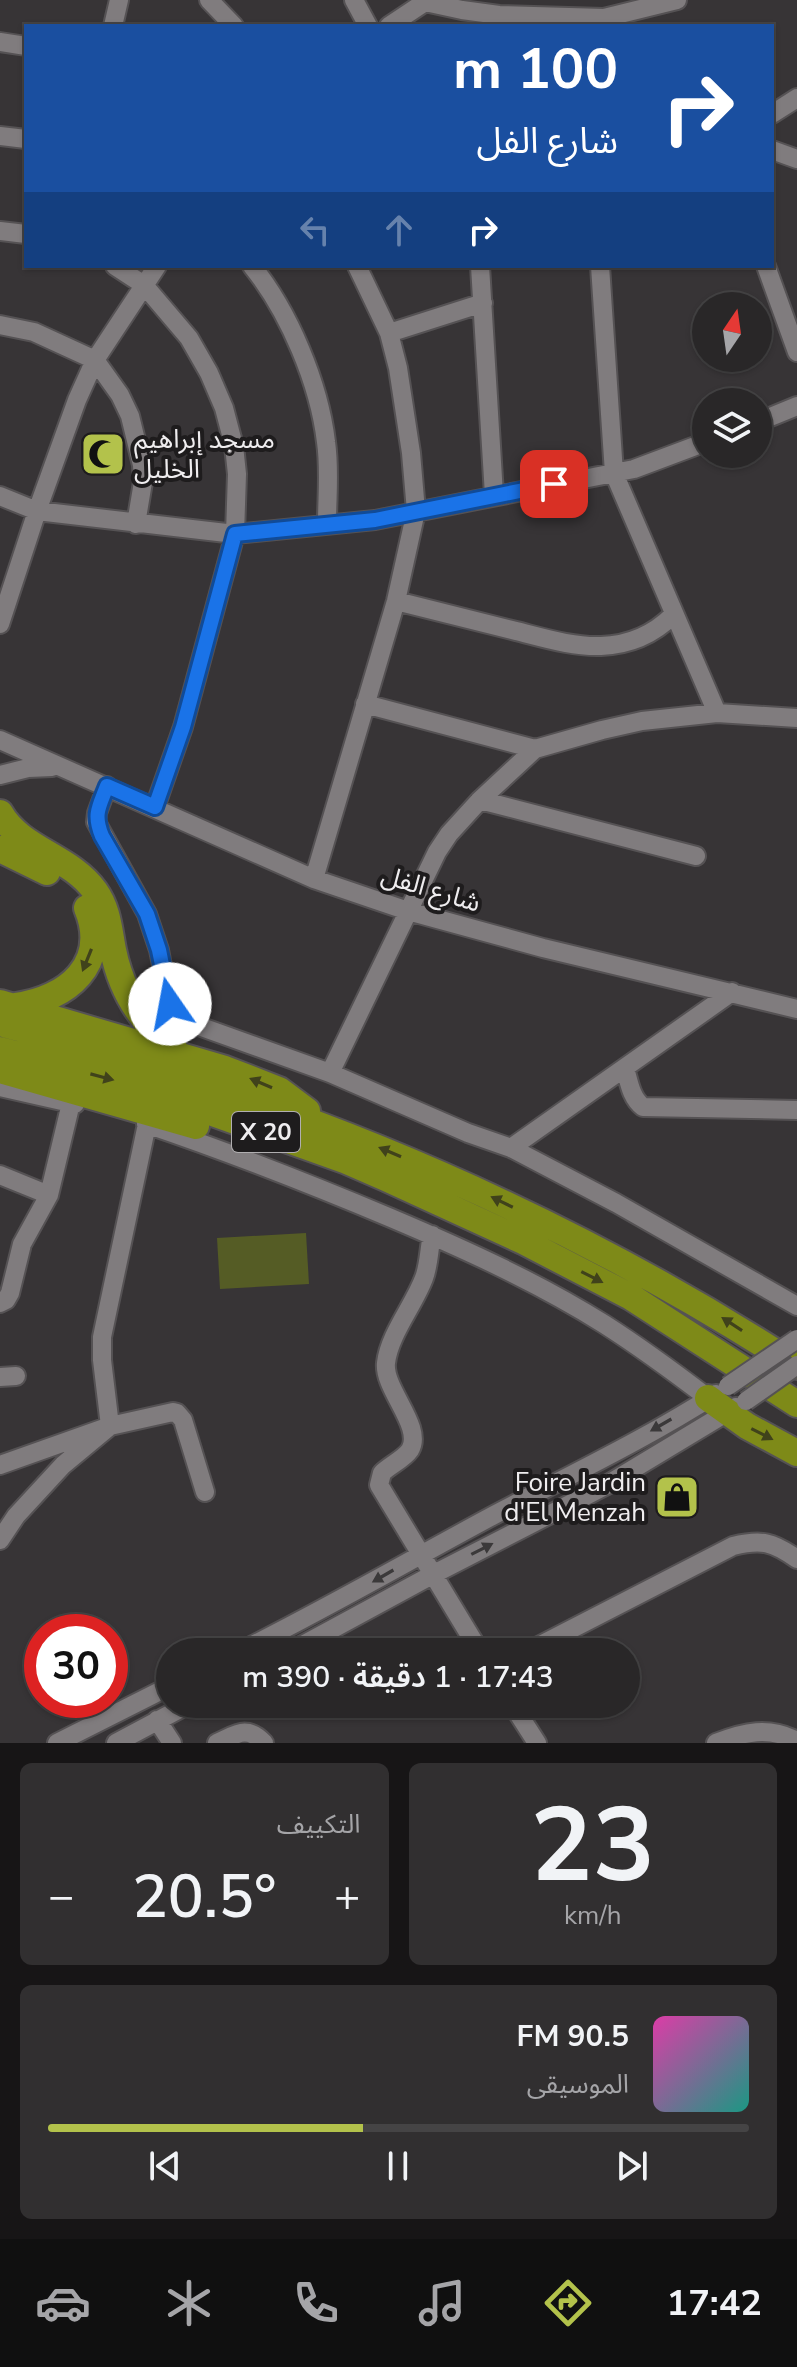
<!DOCTYPE html>
<html lang="ar">
<head>
<meta charset="utf-8">
<style>
	body { margin:0; font-family:"Nunito Sans","Noto Sans Arabic",sans-serif; background:#312f30; color:#f1f3f6; direction:rtl; height:100vh; display:flex; flex-direction:column; font-size:30px; white-space:nowrap }
	* { box-sizing:border-box; margin:0 }
	p { font-size:26px; color:#a5a5a8 }
	.icon { flex:none; width:44px; height:44px; fill:none; stroke:currentColor; stroke-width:2; stroke-linecap:round; stroke-linejoin:round }
	.map { position:relative; height:1743px; overflow:hidden; direction:ltr }
	.panel { display:flex; flex-direction:column; gap:20px; padding:20px; background:#171516; flex:1 }
	.panel>* { flex:none }
	.banner { position:absolute; left:24px; top:24px; width:750px; height:244px; border-radius:0px; box-shadow:0 2px 6px #0004,0 0 0 2px #454445; direction:rtl; background:#1a4fa0; color:#fff; overflow:hidden }
	.needle { width:52px; rotate:13deg }
	.controls { position:absolute; left:692px; top:292px; display:grid; gap:16px }
	.controls a { display:grid; place-items:center; width:80px; height:80px; border-radius:50%; background:#292728; box-shadow:0 2px 6px #0004,0 0 0 2px #454445; font-size:40px }
	.speed { position:absolute; left:24px; top:1614px; display:flex; gap:16px; font-size:40px; font-weight:700; text-align:center }
	.speed>* { display:grid; place-content:center; width:104px; height:104px; border-radius:50%; background:#292728; box-shadow:0 2px 6px #0004,0 0 0 2px #454445; line-height:1 }
	.speed .limit { border:12px solid #d22; background:#fff; color:#111 }
	.pin { position:absolute; display:grid; place-items:center; width:68px; height:68px; color:#fff; margin:-34px; border-radius:16px; box-shadow:0 4px 12px #0006 }
	.me { position:absolute; width:88px; margin:-44px; rotate:348deg; stroke-linejoin:round; filter:drop-shadow(0 0 6px #0008) }
	.turn { display:flex; align-items:center; gap:28px; height:168px; padding:0 24px; font-size:36px }
	.turn .icon { width:104px; height:104px; stroke-width:2.5 }
	.turn b { display:block; font-size:56px; line-height:68px }
	.lanes { display:flex; align-items:center; height:76px; padding:0 24px; background:#0003; justify-content:center; gap:40px; direction:ltr }
	.lanes .off { opacity:.35 }
	.big { font-size:60px; font-weight:600; line-height:1.1 }
	.panel .widget { flex:1; display:flex; flex-direction:column; justify-content:center; gap:12px; min-width:0; padding:0 28px; border-radius:12px; background:#312f30 }
	.panel .dial { align-items:center; gap:0 }
	.dial b { font-size:104px; line-height:1 }
	.song { display:flex; align-items:center; gap:24px }
	.cover { width:96px; height:96px; border-radius:12px; background:linear-gradient(135deg,hsl(320 70% 55%),hsl(170 70% 35%)) }
	.played { height:8px; border-radius:4px; background:linear-gradient(90deg,#b3c24b 45%,#454445 45%) }
	.keys { display:flex; justify-content:space-around; direction:ltr }
	.heat { display:flex; justify-content:space-between; align-items:center; font-size:44px; direction:ltr }
	.panel .tiles { flex:1; display:grid; gap:20px; grid-template-columns:1fr 1fr }
	.widget:last-child { grid-column:span 2 }
	.trip { position:absolute; left:156px; top:1638px; width:484px; height:80px; border-radius:40px; background:#292728; box-shadow:0 2px 6px #0004,0 0 0 2px #454445; font-weight:600; line-height:80px; text-align:center; direction:rtl }
	.tab-bar { display:flex; height:128px; justify-content:space-around; align-items:center; background:#101010; color:#a5a5a8 }
	.tab-bar .icon { width:56px; height:56px }
	.tab-bar .selected { color:#b3c24b }
	.tab-bar b { font-size:36px; color:#f1f3f6 }
	.map>svg:first-child { display:block }
</style>
</head>
<body>
<div class="map">
<svg width="797" height="1743" viewBox="0 0 797 1743">
	<rect width="100%" height="100%" fill="#373436"/>
	<path fill="#555c25" d="M 306,1233 L 309,1284 L 220,1289 L 217,1238 Z"/>
	<g fill="none" stroke-linecap="round" stroke-linejoin="round">
		<g stroke="#555254" stroke-width="22">
			<path id="minor" d="M 209,0 L 234,26
				M 354,0 L 368,26
				M 425,2 L 462,10 L 499,15 L 604,18 L 677,0
				M 113,26 L 119,0
				M 389,26 L 428,0
				M 0,42 L 26,46
				M 772,114 L 797,98
				M 0,136 L 26,139
				M 772,150 L 797,159
				M 0,231 L 26,234
				M 115,266 L 144,285 L 189,338 L 209,373 L 224,408 L 234,446 L 237,474 L 235,534 L 183,727 L 155,807
				M 252,266 C 289,312 319,383 326,442 C 330,469 327,497 327,523
				M 480,266 L 494,495
				M 600,266 L 614,473 L 717,713
				M 766,266 L 797,352
				M 0,325 L 34,332 L 95,360 L 120,395 L 130,416 L 142,465 L 143,482 L 136,524
				M 389,333 L 483,303
				M 758,422 L 797,406
				M 0,496 L 37,511 L 235,534 L 375,520 L 634,469 L 706,442
				M 396,601 C 436,611 476,621 516,631 C 544,638 573,647 601,646 C 629,645 654,634 673,615
				M 0,624 L 37,511 L 77,400 L 95,360 L 157,266
				M 365,704 L 535,749
				M 0,740 L 314,879 L 408,911 L 543,948 L 797,1009
				M 0,775 L 28,768 L 52,767
				M 107,786 L 97,813 L 96,822 L 147,914 L 159,950 L 171,1011 L 182,1020 L 330,1073 L 468,1133 L 511,1148 L 616,1203 L 797,1306
				M 480,800 L 696,856
				M 314,879 L 396,601 L 416,511 L 411,453 L 398,368 L 389,333 L 357,266
				M 625,1068 C 629,1082 631,1098 643,1107 L 797,1110
				M 330,1073 L 437,852 L 449,834 L 480,800 L 535,749 L 602,730 L 642,721 L 717,713 L 797,718
				M 0,1087 L 75,1104
				M 146,1124 C 229,1152 310,1184 391,1218 C 464,1249 537,1282 604,1324 C 640,1347 674,1372 708,1398
				M 511,1148 L 732,992
				M 0,1175 L 49,1195
				M 432,1235 C 429,1249 429,1265 424,1278 C 414,1305 389,1335 386,1363 C 383,1389 424,1427 410,1450 C 404,1459 390,1465 382,1473 L 379,1485 L 480,1652
				M 0,1303 L 6,1300 L 10,1293 L 22,1244 L 49,1195 L 71,1103
				M 0,1377 L 16,1376
				M 0,1465 L 110,1426 L 102,1360 L 102,1337 L 147,1124
				M 0,1540 L 16,1516 L 63,1465 L 110,1426 L 173,1412 L 177,1413 L 183,1420 L 205,1492
				M 239,1652 C 326,1609 410,1560 496,1514 C 570,1475 646,1439 716,1394
				M 290,1652 L 432,1575 L 605,1486 L 736,1407
				M 527,1652 L 733,1546 C 762,1539 773,1542 797,1559
				M 512,1704 L 537,1743
				M 157,1720 L 172,1743
				M 57,1743 L 170,1686
				M 116,1743 L 189,1704
				M 217,1743 C 237,1734 247,1725 264,1743
				M 716,1743 C 744,1732 769,1726 797,1741"/>
		</g>
		<g stroke="#555254" stroke-width="30">
			<path id="highway" d="M 0,813 C 21,850 70,856 95,891 C 108,909 109,929 113,950 C 121,990 141,1023 174,1048
				M 0,849 L 47,872
				M 0,1003 L 225,1069 L 279,1090 L 307,1111
				M 16,1006 C 67,999 110,964 87,908
				M 0,1023 C 33,1031 66,1043 99,1052 C 346,1123 581,1226 797,1366
				M 0,1050 L 117,1081 L 196,1107 L 347,1161 L 386,1178 L 523,1241 L 631,1297 L 797,1404
				M 0,1070 L 196,1126
				M 708,1398 L 747,1426 L 797,1453"/>
		</g>
		<use href="#minor" stroke="#807c7e" stroke-width="18"/>
		<use href="#highway" stroke="#7e8a18" stroke-width="26"/>
		<g stroke="#555254" stroke-width="22" stroke-linecap="butt">
			<path id="minor-bridge" d="M 728,1386 L 797,1339
				M 746,1401 L 797,1365"/>
		</g>
		<use href="#minor-bridge" stroke="#807c7e" stroke-width="18"/>
	</g>
	<defs><path id="oneway-solid" d="M-6-.8H1V-3.2L6.5 0L1 3.2V.8H-6Z" transform="scale(2)"/></defs>
	<g fill="#40421b">
		<use href="#oneway-solid" transform="translate(87 960) rotate(112)"/>
		<use href="#oneway-solid" transform="translate(102 1077) rotate(15)"/>
		<use href="#oneway-solid" transform="translate(261 1083) rotate(-157)"/>
		<use href="#oneway-solid" transform="translate(390 1152) rotate(-157)"/>
		<use href="#oneway-solid" transform="translate(502 1202) rotate(-154)"/>
		<use href="#oneway-solid" transform="translate(592 1277) rotate(27)"/>
		<use href="#oneway-solid" transform="translate(732 1324) rotate(-147)"/>
		<use href="#oneway-solid" transform="translate(762 1434) rotate(27)"/>
	</g>
	<g fill="#3b393a">
		<use href="#oneway-solid" transform="translate(661 1425) rotate(150)"/>
		<use href="#oneway-solid" transform="translate(482 1549) rotate(-27)"/>
		<use href="#oneway-solid" transform="translate(383 1576) rotate(150)"/>
	</g>
	<g fill="none" stroke-linecap="round" stroke-linejoin="round">
		<g stroke="#114b97" stroke-width="20">
			<path id="route" d="M 170,1004 L 159,950 L 147,914 L 102,836 C 93,814 99,807 107,786 L 155,807 L 183,727 L 235,534 L 375,520 L 554,484"/>
		</g>
		<use href="#route" stroke="#1a73e8" stroke-width="14"/>
	</g>
	<defs>
		<g id="mosque-square" transform="scale(2.3)"><rect x="-9" y="-9" width="18" height="18" rx="4" fill="#b3c24b" stroke="#1e1c1d"/><path d="M3.5-4.9A6 6 0 1 0 3.5 4.9A5 5 0 1 1 3.5-4.9Z" fill="#111"/></g>
		<g id="shop-square" transform="scale(2.3)"><rect x="-9" y="-9" width="18" height="18" rx="4" fill="#b3c24b" stroke="#1e1c1d"/><path d="M-5-2.5h2.3a2.7 3.5 0 0 1 5.4 0H5L5.5 6h-11ZM-1.5-2.5h3a1.5 2.3 0 0 0-3 0Z" fill="#111"/></g>
	</defs>
	<g fill-rule="evenodd">
		<use href="#mosque-square" x="103" y="454"/>
		<use href="#shop-square" x="677" y="1497"/>
	</g>
	<g text-anchor="middle" dominant-baseline="central" stroke-width="8" stroke-linejoin="round" paint-order="stroke">
		<rect fill="#1e1c1d" stroke="#b0aeb0" stroke-width="2" x="232" y="1112" width="68" height="40" rx="6"/>
		<g font-size="24" font-weight="bold" fill="#efedef">
			<text x="266" y="1132">X 20</text>
		</g>
		<g font-size="26" fill="#efedef" stroke="#1e1c1d" text-anchor="start">
			<text x="134" y="439">مسجد إبراهيم<tspan x="134" dy="30">الخليل</tspan></text>
			<text x="646" y="1482" text-anchor="end">Foire Jardin<tspan x="646" dy="30">d'El Menzah</tspan></text>
		</g>
		<g font-size="26" fill="#efedef" stroke="#1e1c1d">
			<text transform="translate(431 889) rotate(17)">شارع الفل</text>
		</g>
	</g>
</svg>
<div class="controls">
<a><svg class="needle" viewBox="-14 -14 28 28"><path d="M0-13l5 13h-10z" fill="#e53935"/><path d="M0 13l5-13h-10z" fill="#a5a5a8"/></svg></a>
<a><svg class="icon" aria-label="layers" viewBox="0 0 24 24"><path d="M12 4l9 5-9 5-9-5zM3 14l9 5 9-5"/></svg></a>
</div>
<div class="speed"><div class="limit">30</div></div>
<div class="pin" style="left:554px;top:484px;background:#d93025"><svg class="icon" aria-label="arrive" viewBox="0 0 24 24"><path d="M6 21V4h12l-3 4 3 4H6"/></svg></div>
<svg class="me" style="left:170px;top:1004px" viewBox="-20 -20 40 40"><circle r="19" fill="#fff"/><path d="M0-13L10 11 0 6-10 11z" fill="#1a73e8"/></svg>
<div class="trip">17:43 · 1 دقيقة · 390 m</div>
<div class="banner">
<div class="turn"><svg class="icon" aria-label="right" viewBox="0 0 24 24"><path d="M7 20v-9h11M14 6l5 5-5 5"/></svg><div><b>100 m</b>شارع الفل</div></div>
<div class="lanes"><svg class="icon off" aria-label="left" viewBox="0 0 24 24"><path d="M17 20v-9H6M10 6l-5 5 5 5"/></svg><svg class="icon off" aria-label="ahead" viewBox="0 0 24 24"><path d="M12 20V5M6 11l6-6 6 6"/></svg><svg class="icon" aria-label="right" viewBox="0 0 24 24"><path d="M7 20v-9h11M14 6l5 5-5 5"/></svg></div>
</div>
</div>
<section class="panel">
<div class="tiles">
<div class="widget dial"><b>23</b><p>km/h</p></div>
<div class="widget"><p>التكييف</p>
<div class="heat"><a>−</a><b class="big">20.5°</b><a>+</a></div>
</div>
<div class="widget">
<div class="song"><i class="cover"></i><div><b>90.5 FM</b><p>الموسيقى</p></div></div>
<div class="played"></div>
<div class="keys"><svg class="icon" aria-label="previous" viewBox="0 0 24 24"><path d="M18 5L8 12l10 7zM5 5v14"/></svg><svg class="icon" aria-label="pause" viewBox="0 0 24 24"><path d="M8 5v14M16 5v14"/></svg><svg class="icon" aria-label="next" viewBox="0 0 24 24"><path d="M6 5l10 7-10 7zM19 5v14"/></svg></div>
</div>
</div>
</section>
<nav class="tab-bar">
<b>17:42</b>
<svg class="icon selected" aria-label="directions" viewBox="0 0 24 24"><path d="M12 3l9 9-9 9-9-9zM9 14v-3h6M13 9l2 2-2 2"/></svg>
<svg class="icon" aria-label="music" viewBox="0 0 24 24"><path d="M9 18V5l10-2v13"/><circle cx="6" cy="18" r="3"/><circle cx="16" cy="16" r="3"/></svg>
<svg class="icon" aria-label="phone" viewBox="0 0 24 24"><path d="M5 4h4l2 5-3 2q2 4 5 5l2-3 5 2v4C11 20 4 13 5 4z"/></svg>
<svg class="icon" aria-label="climate" viewBox="0 0 24 24"><path d="M12 3v18M4 7l16 10M4 17L20 7"/></svg>
<svg class="icon" aria-label="car" viewBox="0 0 24 24"><path d="M5 17H2v-5l4-1 3-4h7l3 4 3 1v5h-3M9 17h6M6 11h13"/><circle cx="7" cy="17" r="2"/><circle cx="17" cy="17" r="2"/></svg>
</nav>
</body>
</html>
